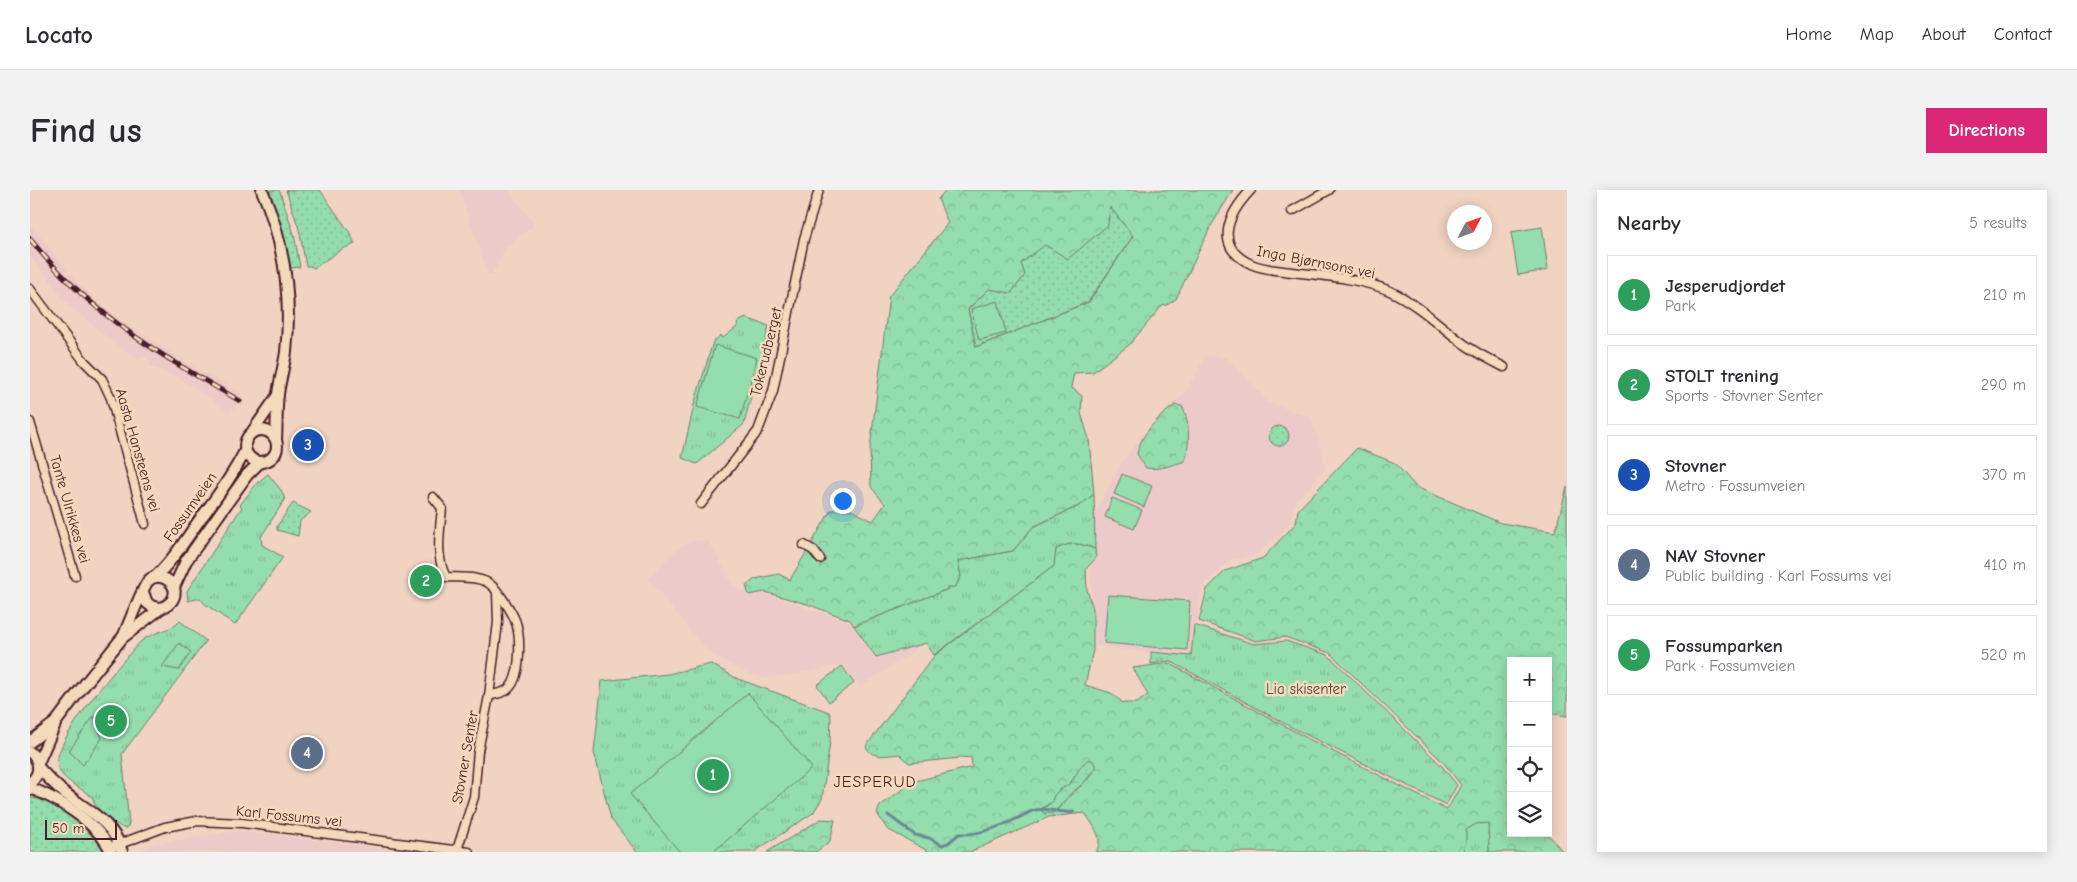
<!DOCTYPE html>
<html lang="en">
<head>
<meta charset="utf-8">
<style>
  :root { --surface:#fff; --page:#f2f2f3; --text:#2b2b33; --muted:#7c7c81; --line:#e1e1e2; --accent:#db2777 }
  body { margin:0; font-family:"Comic Neue",sans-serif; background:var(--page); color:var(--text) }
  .controls { position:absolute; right:15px; bottom:15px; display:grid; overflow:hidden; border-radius:0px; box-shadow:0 2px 12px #0003 }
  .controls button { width:45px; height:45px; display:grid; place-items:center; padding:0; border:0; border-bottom:1px solid var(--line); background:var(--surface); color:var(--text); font:25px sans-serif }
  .compass { position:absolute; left:1417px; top:15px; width:45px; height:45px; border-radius:50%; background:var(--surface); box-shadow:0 2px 12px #0003; rotate:49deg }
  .scale { position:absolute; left:15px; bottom:12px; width:72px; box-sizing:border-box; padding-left:5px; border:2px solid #4a1f2b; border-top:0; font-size:14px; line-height:18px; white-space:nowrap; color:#4a1f2b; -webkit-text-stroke:4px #f3daba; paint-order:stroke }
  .you { position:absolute; left:812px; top:310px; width:18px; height:18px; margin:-12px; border:4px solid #fff; border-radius:50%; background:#1a73e8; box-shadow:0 0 0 8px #1a73e833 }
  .badge { display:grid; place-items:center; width:32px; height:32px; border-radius:50%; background:var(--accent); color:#fff; font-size:16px; font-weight:700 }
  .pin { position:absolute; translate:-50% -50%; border:2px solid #fff; box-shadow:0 1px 5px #0006 }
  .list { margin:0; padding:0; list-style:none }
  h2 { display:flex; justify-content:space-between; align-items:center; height:65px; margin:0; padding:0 20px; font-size:21px }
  h2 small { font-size:16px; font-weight:400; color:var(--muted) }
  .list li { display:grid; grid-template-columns:32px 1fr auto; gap:15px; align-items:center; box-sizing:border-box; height:80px; margin:0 10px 10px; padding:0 10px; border:1px solid var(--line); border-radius:0px }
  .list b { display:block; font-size:19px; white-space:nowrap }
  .list p { margin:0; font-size:16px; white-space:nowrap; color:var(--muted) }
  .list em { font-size:16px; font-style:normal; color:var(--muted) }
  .icon { flex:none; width:28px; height:28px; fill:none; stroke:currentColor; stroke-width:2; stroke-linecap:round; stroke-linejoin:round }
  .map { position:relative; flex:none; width:1537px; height:662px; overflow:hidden; border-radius:0px }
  header { display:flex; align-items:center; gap:30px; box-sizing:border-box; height:70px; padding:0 25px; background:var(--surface); border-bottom:1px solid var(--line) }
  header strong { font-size:24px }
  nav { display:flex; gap:28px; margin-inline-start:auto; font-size:18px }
  .intro { display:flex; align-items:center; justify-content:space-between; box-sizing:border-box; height:120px; padding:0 30px }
  h1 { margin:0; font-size:35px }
  .button { padding:12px 22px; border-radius:0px; background:var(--accent); color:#fff; font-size:18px; font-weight:700 }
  main { display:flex; gap:30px; padding:0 30px }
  aside { flex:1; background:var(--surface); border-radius:0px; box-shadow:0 2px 12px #0003 }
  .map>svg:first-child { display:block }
</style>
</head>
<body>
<header>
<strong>Locato</strong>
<nav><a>Home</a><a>Map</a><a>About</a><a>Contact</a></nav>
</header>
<div class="intro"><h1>Find us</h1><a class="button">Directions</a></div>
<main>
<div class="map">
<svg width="1537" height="662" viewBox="0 0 1537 662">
  <defs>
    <pattern id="grass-dots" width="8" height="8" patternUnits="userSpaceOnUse" patternTransform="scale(1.25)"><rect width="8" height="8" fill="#94ddad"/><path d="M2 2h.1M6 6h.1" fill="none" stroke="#81bd95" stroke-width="1.8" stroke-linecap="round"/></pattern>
    <pattern id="forest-crowns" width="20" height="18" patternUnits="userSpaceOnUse" patternTransform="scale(1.25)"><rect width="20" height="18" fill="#94ddad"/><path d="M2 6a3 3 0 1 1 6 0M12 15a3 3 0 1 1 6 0" fill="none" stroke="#81bd95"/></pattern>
    <pattern id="wetland-marsh" width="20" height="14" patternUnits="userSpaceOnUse" patternTransform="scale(1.25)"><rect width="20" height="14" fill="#94ddad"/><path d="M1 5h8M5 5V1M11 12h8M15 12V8" fill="none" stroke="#81bd95"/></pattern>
    <pattern id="park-tufts" width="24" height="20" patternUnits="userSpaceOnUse" patternTransform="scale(1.25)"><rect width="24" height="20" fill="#94ddad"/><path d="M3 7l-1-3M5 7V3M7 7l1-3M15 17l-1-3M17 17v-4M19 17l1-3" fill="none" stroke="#81bd95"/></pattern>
  </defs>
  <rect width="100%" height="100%" fill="#f0d3c1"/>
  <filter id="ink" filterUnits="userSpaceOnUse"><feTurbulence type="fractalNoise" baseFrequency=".02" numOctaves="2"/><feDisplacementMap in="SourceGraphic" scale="10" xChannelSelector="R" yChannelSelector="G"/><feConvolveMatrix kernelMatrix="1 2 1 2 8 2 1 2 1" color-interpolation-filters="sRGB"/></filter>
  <g filter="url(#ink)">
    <g fill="#eccac9">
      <polygon points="429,0 477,0 503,32 502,37 487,47 477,56 462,84 458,84"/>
      <polygon points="0,35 38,80 36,82 38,85 42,84 46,92 87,128 166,179 211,202 209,205 212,207 204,220 201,218 199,222 149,187 120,176 119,169 114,166 109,169 79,149 31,108 29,102 27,102 18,87 0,66"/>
      <polygon points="1176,166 1197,168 1238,212 1278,226 1283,233 1293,267 1295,280 1267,309 1258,335 1247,348 1227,364 1201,370 1172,398 1163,468 1066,456 1060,380 1064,366 1051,336 1065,323 1090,276 1106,253 1157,200"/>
      <polygon points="661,351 679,351 701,392 719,407 735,404 819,432 845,468 894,454 830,497 813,474 784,481 735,488 721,485 695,472 673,457 619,388 643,362"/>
      <polygon points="207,641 378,661 378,662 109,662 123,654"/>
    </g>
    <g fill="url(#grass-dots)" stroke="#6f7e6c">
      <polygon points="238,0 249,0 250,2 264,44 270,77 261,78 252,37"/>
      <polygon points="256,0 290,0 320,43 325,54 312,59 284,78 280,76 276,76 269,39"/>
      <polygon points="1079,16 1103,46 1058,112 946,157 938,119 959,99 1015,54"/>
      <circle cx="1249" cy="246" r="10"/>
      <polygon points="263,313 281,322 270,331 268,346 247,340 247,336"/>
      <path d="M0,608C24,608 63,642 75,662H0Z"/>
    </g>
    <g fill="url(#forest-crowns)" stroke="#6f7e6c" fill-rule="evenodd">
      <path d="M916,0H1203L1181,36L1146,109L1137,115L1132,116L1099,155L1063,182L1044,183L1041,197L1052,206L1051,223L1059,249L1064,304L1051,315L1003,337L983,361L928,371L931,386L926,396L824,436L820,430L777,414L735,402L719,405L716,396L725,389L749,384L760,390L801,320H821L843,331L855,314L841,297L840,259L859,106L918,33L908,9ZM1080,17L1103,46L1059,112L946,157L938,119L959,99L981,103L995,85L991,73L1015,55L1038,69L1078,35Z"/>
      <path d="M1145,215L1152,216C1160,230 1160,256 1155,271C1142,275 1130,280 1116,278L1107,264C1110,245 1129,226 1145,215Z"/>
      <path d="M1327,258L1365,273L1386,297L1471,333L1525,342L1537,297V526L1518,523V471H1481V643H1517L1533,662H1065C1076,650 1062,634 1055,623L1019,627L940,662H900L857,639L847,623L850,616L882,592L942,577L941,567L879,573L870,564C858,565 841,570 836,556L904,466L1023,376L1026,359C1043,351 1048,353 1065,359L1066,368L1056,379L1057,400L1063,418V460L1055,495L1081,503L1093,513H1107L1118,505L1103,478L1139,473L1277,548L1417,620L1431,595L1413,572L1300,463L1255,447L1226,451L1169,431L1177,399L1195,381L1233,368L1266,333L1268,320ZM1055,572L1064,582C1052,596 1038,606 1026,621L1012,618L1022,612L1028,601L1040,594Z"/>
      <polygon points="791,629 805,630 800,651 786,662 737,662"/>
    </g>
    <path fill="url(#wetland-marsh)" stroke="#6f7e6c" d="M1059,569L1063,571L1066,577L1054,593L1041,603L1026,621L1023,623H1013L1011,620L1022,612C1023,600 1035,599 1041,592C1047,584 1050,575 1059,569Z"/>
    <g fill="url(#park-tufts)" stroke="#6f7e6c">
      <polygon points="716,128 739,136 714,234 667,274 652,268 664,215 683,152 691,145 693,148 707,137 708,132"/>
      <polygon points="238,284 251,300 255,309 231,347 232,355 253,367 205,435 175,414 170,408 158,411 157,401 212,317 210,315 227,293"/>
      <path d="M1064,304L1065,359C1048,353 1043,351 1026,359L1024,376L904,465L896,453L846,467L824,436L926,396L931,386L928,371L983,361L1003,337L1051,315Z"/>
      <path d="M150,431L176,451L92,564L99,633L97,638H93C87,635 71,622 67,617C64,614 64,610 62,607C51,597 33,592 28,577C19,554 93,471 110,452C123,441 142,441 150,431Z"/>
      <polygon points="1164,435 1224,454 1256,451 1298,465 1411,575 1427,595 1416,615 1261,537 1140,471 1121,474 1121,462 1161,466"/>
      <polygon points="681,474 708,489 799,522 801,527 800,552 792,609 783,623 724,662 607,662 581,629 564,562 572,491 638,484"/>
      <polygon points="1458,633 1459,662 1433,662 1436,652 1436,640 1446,634"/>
    </g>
    <g fill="#94ddad" stroke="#6f7e6c">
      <polygon points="1512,37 1518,80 1488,85 1481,42"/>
      <polygon points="968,111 976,143 949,150 941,119"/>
      <polygon points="685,155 727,168 710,229 667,217"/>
      <polygon points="1092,284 1122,296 1114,317 1084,304"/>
      <polygon points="1082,308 1112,320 1104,339 1075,327"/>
      <polygon points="1078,405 1160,411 1157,460 1074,453"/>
      <polygon points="149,453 161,462 149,480 132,477"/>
      <polygon points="812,476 824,493 799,512 787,495"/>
      <polygon points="718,503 782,578 683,662 650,662 600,604"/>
      <polygon points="64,526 72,548 53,575 39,561"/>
    </g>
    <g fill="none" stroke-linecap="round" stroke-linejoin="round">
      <path stroke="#6b8997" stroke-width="3" d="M858,625L885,645L899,648L912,655L918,653L929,644C948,645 970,637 988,628C993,626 997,623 1002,621C1016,616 1029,624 1043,622"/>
      <g stroke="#4a1f2b" stroke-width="11">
        <g id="minor">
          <path d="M1221,0C1199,23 1182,56 1221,74C1234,80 1249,80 1262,82C1295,86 1329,88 1360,101C1388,114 1410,136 1434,154C1447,163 1460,170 1474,177"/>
          <polyline points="1262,21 1299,0"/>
          <polyline points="0,99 54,171 72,189 81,208 115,334"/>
          <polyline points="0,232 45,386"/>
          <path d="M403,307L412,318C410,341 405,367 416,387C430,388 451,386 461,395C468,400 482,422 485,430C491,445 492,489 477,500C473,503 465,504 459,506L448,561L444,607L427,660"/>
          <polyline points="671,314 728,241 743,201 774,49 789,0"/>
          <polyline points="774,355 783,360 790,369"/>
          <polyline points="459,506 468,432 467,403"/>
          <polyline points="79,658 135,637 167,631 212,633 439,662"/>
        </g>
      </g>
      <g stroke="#4a1f2b" stroke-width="14">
        <g id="tertiary">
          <path d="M232,0C254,52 262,106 256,162C254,176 250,190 248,204C246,219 247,235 246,250"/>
          <circle cx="231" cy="256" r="16"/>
          <polyline points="223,241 248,205"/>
          <path d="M125,387C142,371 155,351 168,332C185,310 202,287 215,261"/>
          <polyline points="144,397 156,371 217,285 230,272"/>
          <path d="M94,445C98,435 114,396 118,391C124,385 133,386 139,391C155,404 134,428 117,413L113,402"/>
          <polyline points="0,552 26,532"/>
          <path d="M0,562C11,571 11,584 0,593"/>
          <polyline points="8,573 26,532 47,504 92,448 131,418"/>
          <path d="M9,578C16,586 23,593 31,600C54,619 84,631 92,662"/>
          <path d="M0,598C27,608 70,634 81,662"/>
        </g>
      </g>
      <use href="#minor" stroke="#f3daba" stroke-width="8"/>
      <use href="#tertiary" stroke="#f3daba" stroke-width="10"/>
      <g stroke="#4a1f2b" stroke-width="5">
        <path id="rail" d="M0,49C61,125 127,163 210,211"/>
      </g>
      <use href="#rail" stroke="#f3daba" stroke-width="3" stroke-dasharray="9" stroke-linecap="butt"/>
    </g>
  </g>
  <g text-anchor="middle" stroke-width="5" stroke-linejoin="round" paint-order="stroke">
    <g font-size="15" fill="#4a1f2b" stroke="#f3daba">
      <text transform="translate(1286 72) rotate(11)" y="5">Inga Bjørnsons vei</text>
      <text transform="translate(736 162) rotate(-76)" y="5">Tokerudberget</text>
      <text transform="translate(108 260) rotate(74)" y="5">Aasta Hansteens vei</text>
      <text transform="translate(160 317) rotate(-55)" y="5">Fossumveien</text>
      <text transform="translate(40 319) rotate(74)" y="5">Tante Ulrikkes vei</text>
      <text transform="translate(435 567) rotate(-80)" y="5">Stovner Senter</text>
      <text transform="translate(259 626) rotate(6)" y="5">Karl Fossums vei</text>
    </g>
    <g font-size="15" fill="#594545" stroke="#f3daba">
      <text x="1276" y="504">Lia skisenter</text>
    </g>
    <g font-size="16" letter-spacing="1" fill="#4a1f2b" stroke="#f3daba">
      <text x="845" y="597">JESPERUD</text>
    </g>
  </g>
</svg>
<div class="controls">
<button>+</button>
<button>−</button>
<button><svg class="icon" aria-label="locate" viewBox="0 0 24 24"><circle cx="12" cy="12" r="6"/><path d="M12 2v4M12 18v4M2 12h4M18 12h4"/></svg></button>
<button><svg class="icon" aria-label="layers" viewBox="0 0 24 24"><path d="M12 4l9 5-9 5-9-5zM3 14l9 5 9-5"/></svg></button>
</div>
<svg class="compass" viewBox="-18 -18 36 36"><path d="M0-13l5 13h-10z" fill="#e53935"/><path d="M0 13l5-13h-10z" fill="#7c7c81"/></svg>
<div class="scale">50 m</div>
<div class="you"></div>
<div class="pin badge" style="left:683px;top:585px;background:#2e9e5b">1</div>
<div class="pin badge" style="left:396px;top:391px;background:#2e9e5b">2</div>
<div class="pin badge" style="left:278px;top:255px;background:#1a4fb4">3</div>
<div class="pin badge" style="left:277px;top:563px;background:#5c6f8a">4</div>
<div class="pin badge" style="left:81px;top:531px;background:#2e9e5b">5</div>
</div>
<aside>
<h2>Nearby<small>5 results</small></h2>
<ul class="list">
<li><span class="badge" style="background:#2e9e5b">1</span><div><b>Jesperudjordet</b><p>Park</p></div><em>210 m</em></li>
<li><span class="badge" style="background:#2e9e5b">2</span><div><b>STOLT trening</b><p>Sports · Stovner Senter</p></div><em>290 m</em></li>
<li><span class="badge" style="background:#1a4fb4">3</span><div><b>Stovner</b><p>Metro · Fossumveien</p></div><em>370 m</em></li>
<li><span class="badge" style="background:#5c6f8a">4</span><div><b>NAV Stovner</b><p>Public building · Karl Fossums vei</p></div><em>410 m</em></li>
<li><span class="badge" style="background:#2e9e5b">5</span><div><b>Fossumparken</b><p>Park · Fossumveien</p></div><em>520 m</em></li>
</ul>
</aside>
</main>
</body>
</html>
